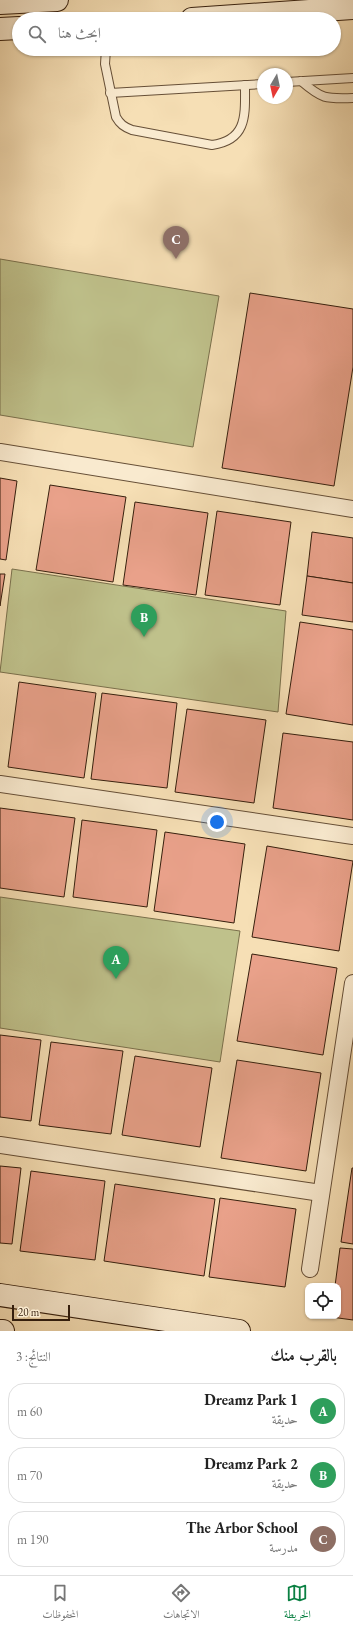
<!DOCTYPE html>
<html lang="ar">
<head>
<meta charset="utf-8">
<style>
  :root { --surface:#fff; --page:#f2f2f2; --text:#222; --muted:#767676; --line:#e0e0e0; --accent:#0b8043 }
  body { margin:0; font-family:"EB Garamond",Amiri,serif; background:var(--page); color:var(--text); direction:rtl }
  .controls { position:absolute; right:12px; bottom:12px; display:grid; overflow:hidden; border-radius:8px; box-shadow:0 1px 3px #0004 }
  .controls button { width:36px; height:36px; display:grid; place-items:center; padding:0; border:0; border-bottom:1px solid var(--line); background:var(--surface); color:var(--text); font:20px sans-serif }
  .compass { position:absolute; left:257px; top:68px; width:36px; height:36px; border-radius:50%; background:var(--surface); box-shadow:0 1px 3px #0004; rotate:189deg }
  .scale { position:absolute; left:12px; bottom:10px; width:58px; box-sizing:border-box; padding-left:4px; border:2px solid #361f0d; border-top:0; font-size:11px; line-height:14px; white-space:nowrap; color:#361f0d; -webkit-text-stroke:3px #f9eacf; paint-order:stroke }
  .you { position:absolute; left:217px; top:822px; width:14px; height:14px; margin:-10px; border:3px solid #fff; border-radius:50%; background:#1a73e8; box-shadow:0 0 0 6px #1a73e833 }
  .badge { display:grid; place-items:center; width:26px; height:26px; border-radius:50%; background:var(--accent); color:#fff; font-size:13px; font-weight:700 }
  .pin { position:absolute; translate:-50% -33px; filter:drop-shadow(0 1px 2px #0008) }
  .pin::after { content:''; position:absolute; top:21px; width:14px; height:12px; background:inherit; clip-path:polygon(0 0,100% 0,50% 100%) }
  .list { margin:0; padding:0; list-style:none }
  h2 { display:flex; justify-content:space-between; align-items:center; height:52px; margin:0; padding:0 16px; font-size:17px }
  h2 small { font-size:13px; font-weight:400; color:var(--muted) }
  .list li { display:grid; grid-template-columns:26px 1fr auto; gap:12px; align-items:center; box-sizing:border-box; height:56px; margin:0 8px 8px; padding:0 8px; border:1px solid var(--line); border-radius:16px }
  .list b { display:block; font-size:15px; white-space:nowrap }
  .list p { margin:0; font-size:13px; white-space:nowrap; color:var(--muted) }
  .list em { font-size:13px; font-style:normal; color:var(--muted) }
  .icon { flex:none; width:22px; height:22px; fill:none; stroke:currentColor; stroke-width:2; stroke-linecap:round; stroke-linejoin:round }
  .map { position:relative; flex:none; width:353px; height:1331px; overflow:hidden; direction:ltr }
  .search { position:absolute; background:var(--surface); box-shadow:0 1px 3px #0004; left:12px; right:12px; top:12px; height:44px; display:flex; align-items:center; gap:10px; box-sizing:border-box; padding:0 14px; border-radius:22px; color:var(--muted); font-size:15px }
  .sheet { height:244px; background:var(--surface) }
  nav { display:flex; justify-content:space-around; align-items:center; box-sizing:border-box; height:56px; border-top:1px solid var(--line); background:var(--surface); font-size:11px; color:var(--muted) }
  nav a { display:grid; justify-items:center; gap:2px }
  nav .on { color:var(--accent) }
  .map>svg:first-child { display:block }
</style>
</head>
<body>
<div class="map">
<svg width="353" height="1331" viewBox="0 0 353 1331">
  <rect width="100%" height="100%" fill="#f6dfb5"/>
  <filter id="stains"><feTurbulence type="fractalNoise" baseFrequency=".005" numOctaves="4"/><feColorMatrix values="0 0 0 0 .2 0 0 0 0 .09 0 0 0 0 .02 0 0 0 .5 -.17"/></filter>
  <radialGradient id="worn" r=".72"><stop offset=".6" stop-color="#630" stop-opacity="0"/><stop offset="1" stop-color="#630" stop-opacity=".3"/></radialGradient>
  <g fill="#bfc18b" stroke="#7a704c">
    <polygon points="0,259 219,296 193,447 0,415"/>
    <polygon points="12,569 286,611 278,712 0,672"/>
    <polygon points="0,897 240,931 220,1062 0,1028"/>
  </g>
  <g fill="#e9a18a" stroke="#361f0d">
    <polygon points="250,293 353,309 353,367 334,486 222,468"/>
    <polygon points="0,478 17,481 6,560 0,559"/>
    <polygon points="50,485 126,497 113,582 36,570"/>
    <polygon points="135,502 208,513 196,595 123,585"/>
    <polygon points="217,511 291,522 280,605 205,595"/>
    <polygon points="312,532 353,538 353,583 307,576"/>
    <polygon points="0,574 5,574 0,606"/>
    <polygon points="307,576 353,583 353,622 302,615"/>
    <polygon points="300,622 353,630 353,725 286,714"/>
    <polygon points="19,682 96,693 84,778 8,767"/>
    <polygon points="102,693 177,703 167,788 91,779"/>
    <polygon points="187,709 266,720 254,803 175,792"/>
    <polygon points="283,733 353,742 353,820 273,808"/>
    <polygon points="0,808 75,818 64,897 0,888"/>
    <polygon points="82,820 157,830 147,907 73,897"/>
    <polygon points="165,832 245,844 234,923 154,911"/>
    <polygon points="267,846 353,861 339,951 252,937"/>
    <polygon points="252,954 337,968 323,1055 237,1041"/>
    <polygon points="0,1035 41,1040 31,1121 0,1117"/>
    <polygon points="51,1042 123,1051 111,1134 39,1125"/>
    <polygon points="135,1056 212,1068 200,1147 122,1135"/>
    <polygon points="237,1060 321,1073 306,1171 221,1158"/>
    <polygon points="0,1166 21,1168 12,1244 0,1243"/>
    <polygon points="352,1168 353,1168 353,1244 341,1242"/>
    <polygon points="31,1171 105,1181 95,1260 20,1251"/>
    <polygon points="115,1184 215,1199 204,1276 104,1261"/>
    <polygon points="220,1198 296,1209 285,1287 209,1277"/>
    <polygon points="340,1248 353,1249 353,1320 331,1317 338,1316 338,1286 335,1286"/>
  </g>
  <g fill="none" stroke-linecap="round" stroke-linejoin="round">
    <g stroke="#664f37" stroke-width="10">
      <g id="lane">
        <path d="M106,49L105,64L116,117C120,124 124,127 132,130L212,145C248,140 245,114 245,85"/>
        <path d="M301,81C322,99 325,99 353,98"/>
        <polyline points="287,82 353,78"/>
        <polyline points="110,93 263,84"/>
      </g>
    </g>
    <g stroke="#664f37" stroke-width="18">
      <g id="street">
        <polyline points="0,452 353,509"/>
        <polyline points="0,784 353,836"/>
        <polyline points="0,1145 321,1193"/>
        <polyline points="310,1269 353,983"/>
      </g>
    </g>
    <g stroke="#361f0d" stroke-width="24">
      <g id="secondary">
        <polyline points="0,3 57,0"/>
        <polyline points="192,19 353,8"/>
        <polyline points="0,29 19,28"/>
        <polyline points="0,1295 239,1331"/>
        <polyline points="0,1331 3,1331"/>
      </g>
    </g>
    <use href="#lane" stroke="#f9eacf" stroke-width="8"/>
    <use href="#street" stroke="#f9eacf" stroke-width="16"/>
    <use href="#secondary" stroke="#f9eacf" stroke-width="22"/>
  </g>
  <rect width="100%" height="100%" filter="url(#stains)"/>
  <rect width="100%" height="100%" fill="url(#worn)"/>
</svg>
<div class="controls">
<button><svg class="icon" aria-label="locate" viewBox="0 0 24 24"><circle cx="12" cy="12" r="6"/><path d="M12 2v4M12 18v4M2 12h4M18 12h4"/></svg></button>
</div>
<svg class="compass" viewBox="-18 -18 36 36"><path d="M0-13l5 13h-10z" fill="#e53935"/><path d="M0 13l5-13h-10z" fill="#767676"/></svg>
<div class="scale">20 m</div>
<div class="you"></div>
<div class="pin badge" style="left:116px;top:979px;background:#2e9e5b">A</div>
<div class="pin badge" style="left:144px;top:637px;background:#2e9e5b">B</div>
<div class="pin badge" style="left:176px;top:259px;background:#8d6e63">C</div>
<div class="search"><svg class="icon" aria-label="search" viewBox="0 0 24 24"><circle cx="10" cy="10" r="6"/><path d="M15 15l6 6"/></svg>ابحث هنا</div>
</div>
<section class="sheet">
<h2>بالقرب منك<small>النتائج: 3</small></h2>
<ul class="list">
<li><span class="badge" style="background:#2e9e5b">A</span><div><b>Dreamz Park 1</b><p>حديقة</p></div><em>60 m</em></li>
<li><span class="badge" style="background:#2e9e5b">B</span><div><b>Dreamz Park 2</b><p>حديقة</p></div><em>70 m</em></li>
<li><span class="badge" style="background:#8d6e63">C</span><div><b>The Arbor School</b><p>مدرسة</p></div><em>190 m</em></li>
</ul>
</section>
<nav>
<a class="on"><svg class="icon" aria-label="map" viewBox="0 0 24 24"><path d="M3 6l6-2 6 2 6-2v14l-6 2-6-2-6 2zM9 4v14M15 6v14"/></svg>الخريطة</a>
<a><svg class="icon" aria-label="directions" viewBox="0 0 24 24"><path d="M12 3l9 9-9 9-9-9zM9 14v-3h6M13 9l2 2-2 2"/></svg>الاتجاهات</a>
<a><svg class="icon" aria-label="saved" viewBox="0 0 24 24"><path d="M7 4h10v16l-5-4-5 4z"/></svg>المحفوظات</a>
</nav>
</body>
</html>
